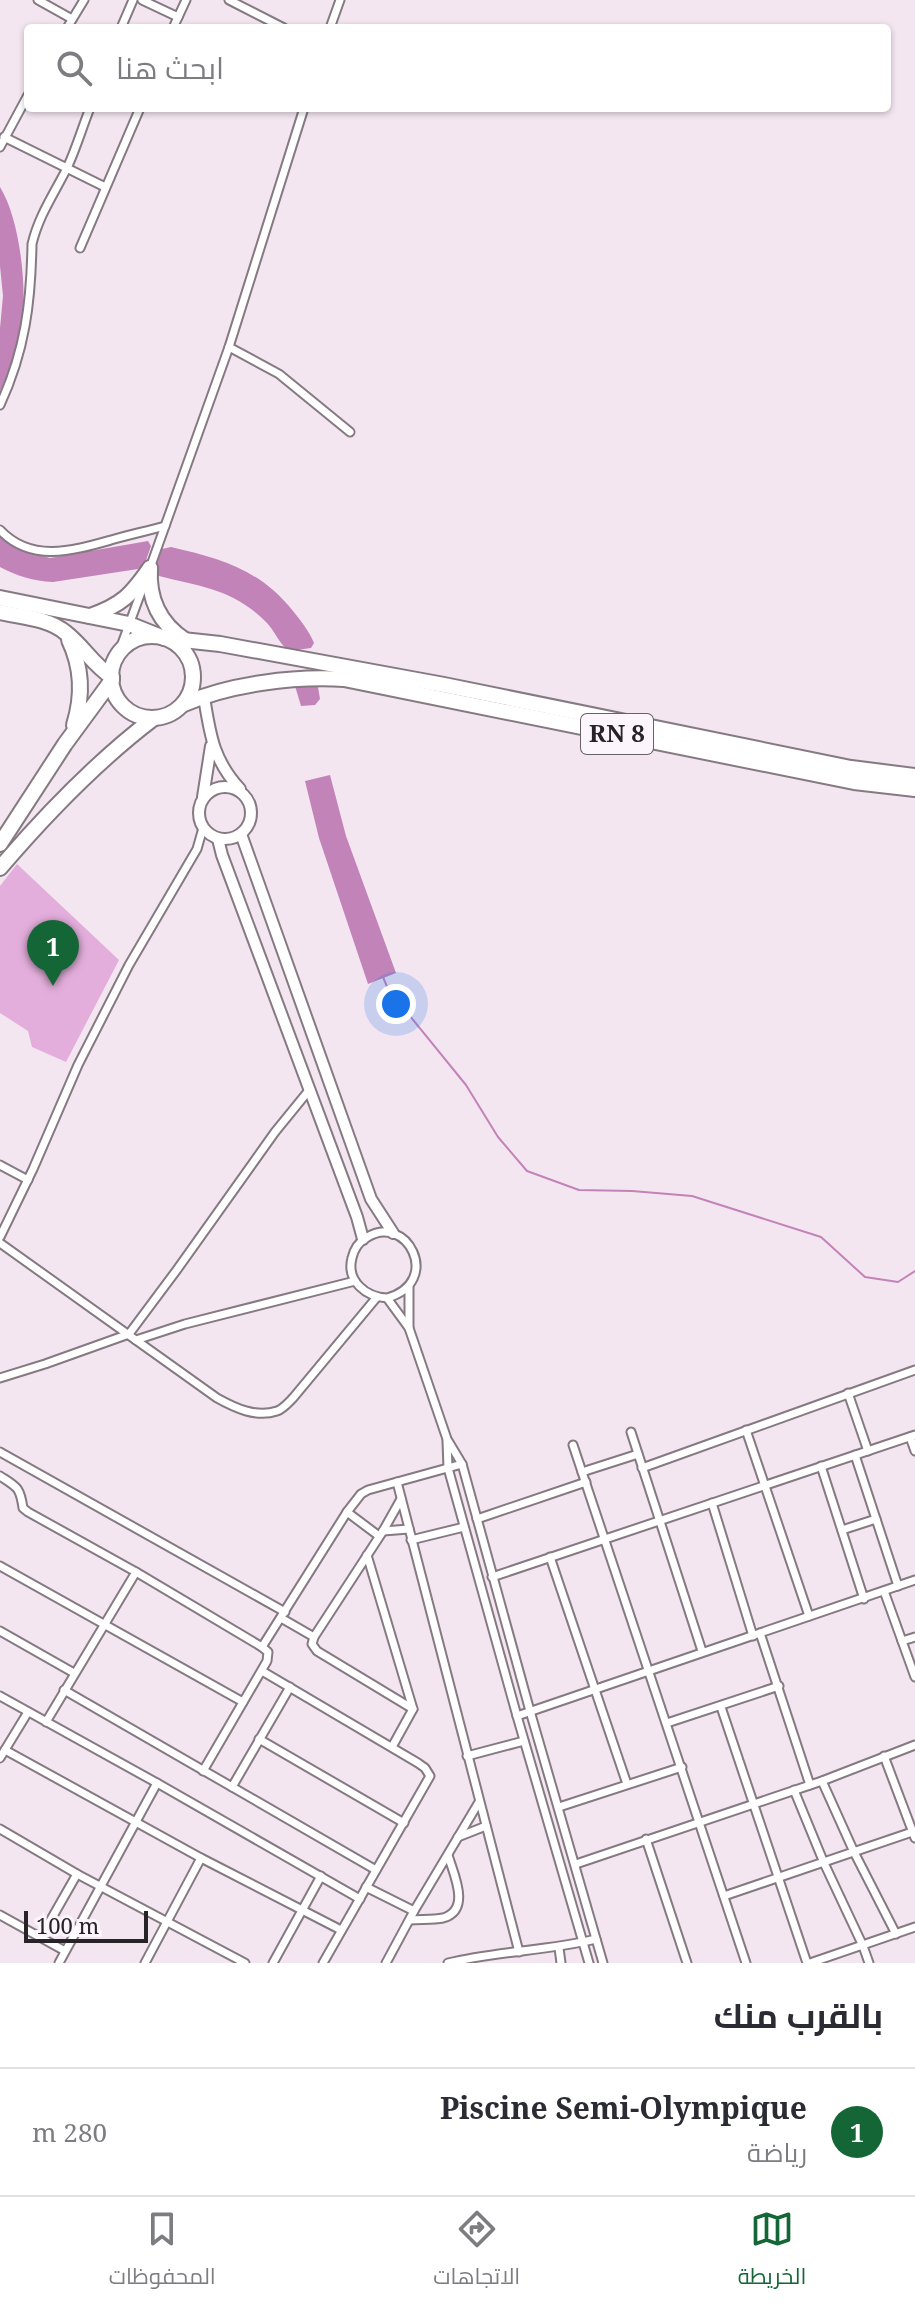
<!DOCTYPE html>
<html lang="ar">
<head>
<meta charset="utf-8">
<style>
  :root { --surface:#fff; --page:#f7f7f7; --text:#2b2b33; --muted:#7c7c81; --line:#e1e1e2; --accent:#156636 }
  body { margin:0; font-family:"Noto Serif",Cairo,serif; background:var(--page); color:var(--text); direction:rtl }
  .scale { position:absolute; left:24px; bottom:20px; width:124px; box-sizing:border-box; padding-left:8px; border:4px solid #282327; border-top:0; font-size:22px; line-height:28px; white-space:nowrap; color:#282327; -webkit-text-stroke:6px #fdf5fc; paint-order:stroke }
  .you { position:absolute; left:396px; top:1004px; width:28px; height:28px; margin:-20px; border:6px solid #fff; border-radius:50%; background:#1a73e8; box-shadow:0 0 0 12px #1a73e833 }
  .badge { display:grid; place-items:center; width:52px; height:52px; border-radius:50%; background:var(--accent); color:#fff; font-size:26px; font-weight:700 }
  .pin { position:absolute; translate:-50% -66px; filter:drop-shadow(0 2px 4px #0008) }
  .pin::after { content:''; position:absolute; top:42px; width:28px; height:24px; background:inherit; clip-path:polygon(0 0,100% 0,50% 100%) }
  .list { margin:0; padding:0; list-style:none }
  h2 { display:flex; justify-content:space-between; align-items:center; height:104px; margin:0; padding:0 32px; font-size:34px }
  h2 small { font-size:26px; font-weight:400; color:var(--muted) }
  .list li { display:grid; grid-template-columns:52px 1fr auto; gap:24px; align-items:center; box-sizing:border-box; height:128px; padding:0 32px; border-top:2px solid var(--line) }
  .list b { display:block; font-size:30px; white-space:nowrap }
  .list p { margin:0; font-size:26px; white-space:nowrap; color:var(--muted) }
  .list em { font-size:26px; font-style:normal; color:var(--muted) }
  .icon { flex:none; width:44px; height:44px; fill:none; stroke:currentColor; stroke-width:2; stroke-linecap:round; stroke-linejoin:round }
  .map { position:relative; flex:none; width:915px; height:1963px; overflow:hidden; direction:ltr }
  .search { position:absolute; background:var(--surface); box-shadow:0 2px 6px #0004; left:24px; right:24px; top:24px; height:88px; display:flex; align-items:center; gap:20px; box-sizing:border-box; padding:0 28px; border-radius:8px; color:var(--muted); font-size:30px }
  .sheet { height:232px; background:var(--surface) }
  nav { display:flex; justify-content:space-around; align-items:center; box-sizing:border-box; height:112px; border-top:2px solid var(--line); background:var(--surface); font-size:22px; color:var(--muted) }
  nav a { display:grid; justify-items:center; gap:4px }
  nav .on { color:var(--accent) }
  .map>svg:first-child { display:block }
</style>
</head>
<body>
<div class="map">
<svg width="915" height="1963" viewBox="0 0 915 1963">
  <rect width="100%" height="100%" fill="#f4e6f1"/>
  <polygon fill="#e3aedb" points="17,864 119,960 66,1062 32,1047 28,1031 0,1013 0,886"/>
  <g fill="#c283b8">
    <path d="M0,187C21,221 28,294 21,332C16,353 9,372 0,391V328L3,296L0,266Z"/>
    <path d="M0,535L19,549L50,558L148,541L151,546L144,566L138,569L53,582C33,581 17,576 0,567Z"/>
    <path d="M171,547C222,559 259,569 293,611C301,621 309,631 314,643L311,648L289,651C279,644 275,631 266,622C233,589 202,587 159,576L155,570L162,549Z"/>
    <polygon points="315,684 318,687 320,699 315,705 301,706 295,686"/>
    <polygon points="330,775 346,836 396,973 368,984 319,838 305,781"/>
  </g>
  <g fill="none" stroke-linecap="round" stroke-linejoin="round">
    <polyline stroke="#c283b8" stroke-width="2" points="383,977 388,989 466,1085 498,1137 527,1171 579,1190 632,1191 692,1196 821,1237 865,1277 898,1282 915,1271"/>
    <g stroke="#857982" stroke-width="11">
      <g id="street">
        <polyline points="38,0 72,19"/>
        <polyline points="142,0 178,17"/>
        <polyline points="229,0 284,28"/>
        <polyline points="67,28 84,0"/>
        <polyline points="121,28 133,0"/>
        <polyline points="173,28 186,0"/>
        <polyline points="330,28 340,0"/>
        <polyline points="4,137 105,187"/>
        <polyline points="0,147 28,95"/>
        <polyline points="80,248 140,108"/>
        <polyline points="229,347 279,374 350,432"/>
        <path d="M0,405C25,351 31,303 32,244C39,215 54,194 67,168C76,149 82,128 90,108"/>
        <path d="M0,530C31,563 72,551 111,540C128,535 147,531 165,526"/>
        <polyline points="150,568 229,347 304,108"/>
        <polyline points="116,660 144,584"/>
        <polyline points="0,1165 28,1180"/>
        <polyline points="0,1237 33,1169 78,1065 129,965 197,849 203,828"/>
        <path d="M0,1243L217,1398C235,1408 256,1418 277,1411C283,1409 289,1402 293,1398L377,1297"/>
        <path d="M387,1298C444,1282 406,1211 366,1238C359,1242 354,1249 352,1258C346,1281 366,1297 387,1298L409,1328L447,1439L462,1464L530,1711L603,1963"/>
        <polyline points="409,1328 409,1287"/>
        <polyline points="136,1340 185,1324 355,1281"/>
        <polyline points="0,1378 45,1364 129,1334 176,1271 275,1132 310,1089"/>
        <polyline points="848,1393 868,1451"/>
        <polyline points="746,1430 809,1616"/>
        <polyline points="631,1432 702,1651"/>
        <polyline points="910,1437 915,1451"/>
        <polyline points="447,1441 448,1468 517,1716 589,1963"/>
        <polyline points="573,1445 746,1963"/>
        <polyline points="0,1452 285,1612"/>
        <polyline points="855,1455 898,1586"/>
        <polyline points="821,1466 864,1599"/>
        <polyline points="642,1468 915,1370"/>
        <polyline points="582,1472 638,1454"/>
        <path d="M0,1476C17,1487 20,1487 23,1508L28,1512L136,1572L262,1647L347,1512L361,1494L368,1490L462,1464"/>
        <polyline points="397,1482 519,1952"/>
        <polyline points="401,1499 383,1531 314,1637 312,1644 317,1651 413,1709"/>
        <polyline points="712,1503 753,1636"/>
        <polyline points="347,1512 379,1536"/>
        <polyline points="477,1519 586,1482"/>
        <polyline points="842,1530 876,1519"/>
        <polyline points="383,1531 409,1529"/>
        <polyline points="411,1540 464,1527"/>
        <polyline points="367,1555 413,1709 392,1747"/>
        <polyline points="550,1557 627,1784"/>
        <polyline points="0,1566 243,1702"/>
        <polyline points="492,1577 915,1435"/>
        <polyline points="884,1591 915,1677"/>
        <polyline points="281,1618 314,1637"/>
        <polyline points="0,1631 74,1673"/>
        <polyline points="760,1633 810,1785"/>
        <polyline points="902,1641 915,1637"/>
        <polyline points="262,1671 418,1763 425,1768 430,1776 323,1963"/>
        <polyline points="64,1690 376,1870"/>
        <polyline points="0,1696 157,1783 360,1899"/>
        <polyline points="721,1707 807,1963"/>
        <polyline points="517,1716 915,1580"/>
        <polyline points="46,1722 136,1572"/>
        <polyline points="667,1723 779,1686"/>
        <polyline points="259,1739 404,1823"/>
        <polyline points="5,1750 201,1858 341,1930"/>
        <polyline points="467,1756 524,1741"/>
        <polyline points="884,1756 915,1838"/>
        <polyline points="0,1758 28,1712"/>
        <polyline points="203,1771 267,1661 268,1652 262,1647"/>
        <polyline points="822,1781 854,1852 896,1934"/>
        <polyline points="232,1787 290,1687"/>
        <polyline points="794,1790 824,1863 863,1946 869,1963"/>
        <polyline points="559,1807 682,1767"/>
        <polyline points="0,1829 77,1874 245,1963"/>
        <polyline points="458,1837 486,1826"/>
        <polyline points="646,1839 687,1963"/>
        <polyline points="576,1864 822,1781 915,1745"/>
        <polyline points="366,1887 414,1911"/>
        <polyline points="724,1896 915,1831"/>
        <polyline points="0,1915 65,1951"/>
        <path d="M410,1920C420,1919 433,1920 443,1918C472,1910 453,1873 448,1855"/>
        <polyline points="41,1937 77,1874"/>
        <polyline points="559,1948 561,1963"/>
        <polyline points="59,1963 157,1783"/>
        <polyline points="145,1963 201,1858"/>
        <polyline points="273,1963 321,1876"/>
        <polyline points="386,1963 414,1911 479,1802"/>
        <path d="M448,1963C496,1951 547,1951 596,1939"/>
        <polyline points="810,1963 915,1927"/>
      </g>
    </g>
    <g stroke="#857982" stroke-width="14">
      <g id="secondary">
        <path d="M204,697C210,734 213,760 240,789"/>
        <circle cx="225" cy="813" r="26"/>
        <polyline points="203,797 211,746"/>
        <polyline points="241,834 371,1199 393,1233"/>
        <polyline points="218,839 222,855 357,1217 363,1239"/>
      </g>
    </g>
    <g stroke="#857982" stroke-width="18">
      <g id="highway">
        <path d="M150,568C148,599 159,623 185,640"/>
        <polyline points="0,598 129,624 164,638 220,644 444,685 851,768 915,776"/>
        <path d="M0,612C22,617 48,618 66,633C83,646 93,665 112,677"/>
        <path d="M90,616C122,605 131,595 150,568"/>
        <circle cx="152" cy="677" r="41"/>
        <path d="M69,640C82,667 83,696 74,725"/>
        <path d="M184,704C230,684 294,676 344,679L854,782L915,789"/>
        <polyline points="0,844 65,744 112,680"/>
        <path d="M0,868C47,813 96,762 154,718"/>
      </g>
    </g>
    <use href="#street" stroke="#fff" stroke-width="7"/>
    <use href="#secondary" stroke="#fff" stroke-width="10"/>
    <use href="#highway" stroke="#fff" stroke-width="14"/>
  </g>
  <g text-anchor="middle" stroke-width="6" stroke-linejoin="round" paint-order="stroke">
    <rect fill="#fdf5fc" stroke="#686267" stroke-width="2" x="581" y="714" width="72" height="40" rx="6"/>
    <g font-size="24" font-weight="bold" fill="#282327">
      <text x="617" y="742">RN 8</text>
    </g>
  </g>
</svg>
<div class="scale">100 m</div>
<div class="you"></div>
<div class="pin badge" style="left:53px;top:986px">1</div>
<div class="search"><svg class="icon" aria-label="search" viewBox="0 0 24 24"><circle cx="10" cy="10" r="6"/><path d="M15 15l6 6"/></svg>ابحث هنا</div>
</div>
<section class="sheet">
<h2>بالقرب منك<small></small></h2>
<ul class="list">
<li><span class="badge">1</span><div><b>Piscine Semi-Olympique</b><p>رياضة</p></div><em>280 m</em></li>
</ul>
</section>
<nav>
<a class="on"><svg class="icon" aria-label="map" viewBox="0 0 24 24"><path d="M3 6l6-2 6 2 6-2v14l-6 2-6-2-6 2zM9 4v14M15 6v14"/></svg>الخريطة</a>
<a><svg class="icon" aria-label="directions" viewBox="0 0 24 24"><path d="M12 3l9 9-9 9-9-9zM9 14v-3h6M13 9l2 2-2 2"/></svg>الاتجاهات</a>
<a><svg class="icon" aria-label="saved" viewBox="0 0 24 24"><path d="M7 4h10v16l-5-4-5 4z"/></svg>المحفوظات</a>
</nav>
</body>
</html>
